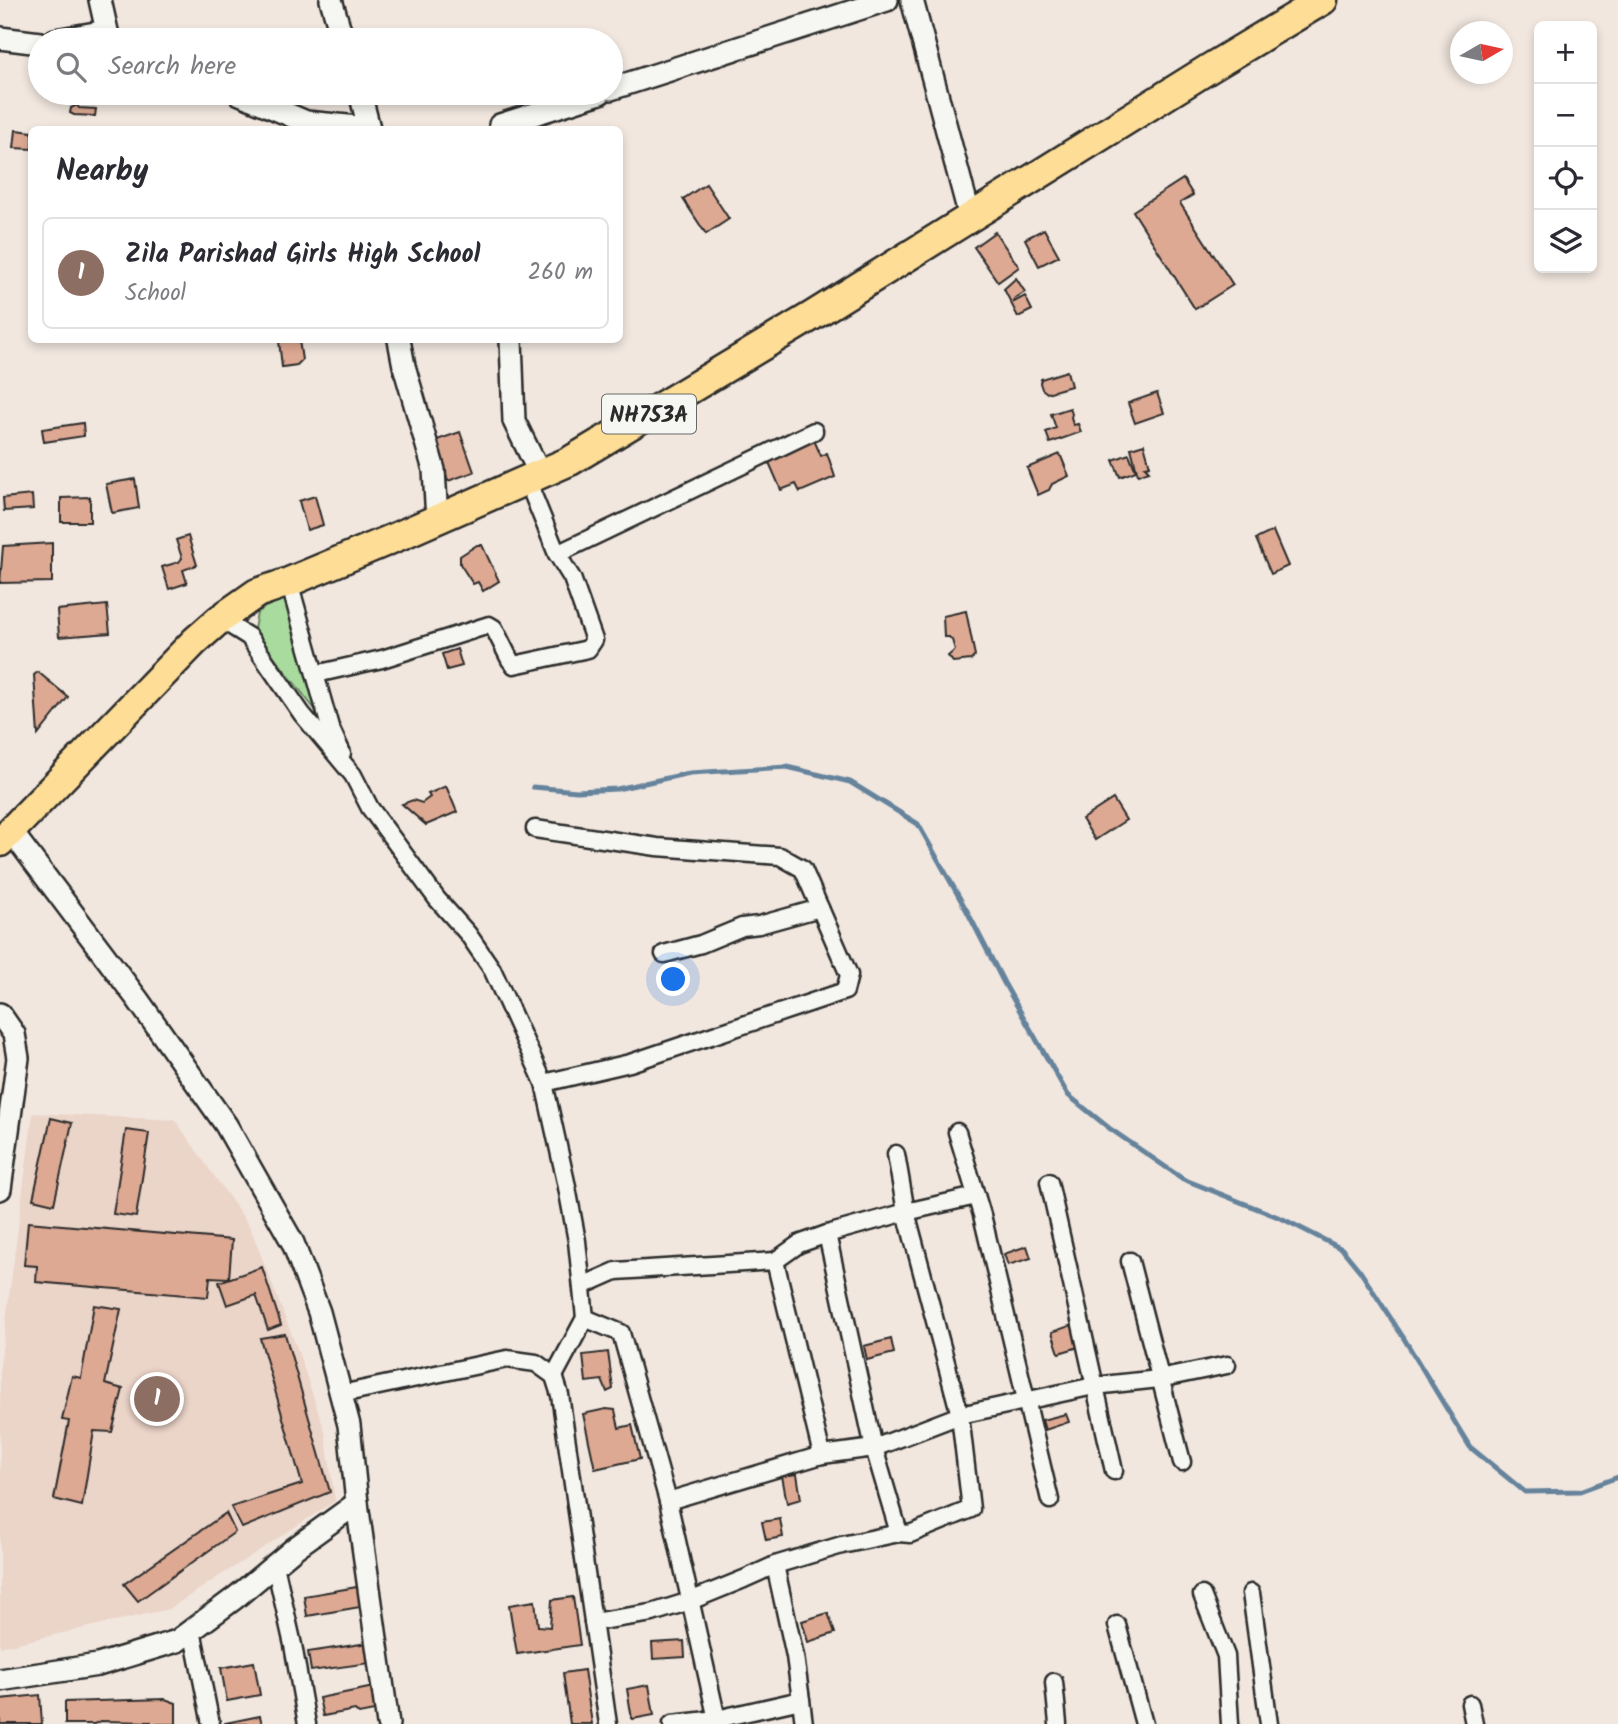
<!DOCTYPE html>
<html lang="en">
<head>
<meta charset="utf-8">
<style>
  :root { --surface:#fff; --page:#f7f7f7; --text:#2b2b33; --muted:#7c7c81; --line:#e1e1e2; --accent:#0f766e }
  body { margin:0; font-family:Kalam,sans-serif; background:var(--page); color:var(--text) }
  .controls { position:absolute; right:21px; top:21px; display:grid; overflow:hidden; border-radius:10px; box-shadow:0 4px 10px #0003 }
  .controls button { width:63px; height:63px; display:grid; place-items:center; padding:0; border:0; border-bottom:2px solid var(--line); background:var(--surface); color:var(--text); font:35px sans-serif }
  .compass { position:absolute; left:1450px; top:21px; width:63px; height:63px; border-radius:50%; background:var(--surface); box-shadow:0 4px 10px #0003; rotate:81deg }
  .you { position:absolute; left:674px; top:980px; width:24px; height:24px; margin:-18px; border:5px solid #fff; border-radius:50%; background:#1a73e8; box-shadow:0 0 0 10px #1a73e833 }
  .badge { display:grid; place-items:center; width:46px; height:46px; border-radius:50%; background:var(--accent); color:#fff; font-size:23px; font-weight:700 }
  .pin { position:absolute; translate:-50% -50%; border:4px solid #fff; box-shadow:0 2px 7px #0006 }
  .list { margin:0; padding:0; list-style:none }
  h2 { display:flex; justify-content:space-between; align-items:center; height:91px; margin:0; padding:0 28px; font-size:30px }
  h2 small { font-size:23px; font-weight:400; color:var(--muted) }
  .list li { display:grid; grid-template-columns:46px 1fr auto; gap:21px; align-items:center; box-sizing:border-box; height:112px; margin:0 14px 14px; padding:0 14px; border:2px solid var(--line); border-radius:10px }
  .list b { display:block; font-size:26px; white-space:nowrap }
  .list p { margin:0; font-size:23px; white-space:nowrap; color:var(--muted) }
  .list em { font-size:23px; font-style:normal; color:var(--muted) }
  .icon { flex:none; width:38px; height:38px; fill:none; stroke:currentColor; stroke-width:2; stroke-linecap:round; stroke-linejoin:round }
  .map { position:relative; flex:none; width:1618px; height:1724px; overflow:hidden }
  .search { position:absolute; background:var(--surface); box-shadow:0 4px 10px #0003; left:28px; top:28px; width:595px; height:77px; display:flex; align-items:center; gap:18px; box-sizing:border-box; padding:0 24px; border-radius:38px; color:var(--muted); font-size:26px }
  .panel { position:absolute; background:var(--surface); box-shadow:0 4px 10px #0003; left:28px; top:126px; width:595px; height:217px; border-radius:10px }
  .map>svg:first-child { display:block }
</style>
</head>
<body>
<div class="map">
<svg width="1618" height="1724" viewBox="0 0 1618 1724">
  <rect width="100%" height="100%" fill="#f1e7df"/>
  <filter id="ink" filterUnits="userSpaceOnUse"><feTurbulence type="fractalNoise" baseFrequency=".0143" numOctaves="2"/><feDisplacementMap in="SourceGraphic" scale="14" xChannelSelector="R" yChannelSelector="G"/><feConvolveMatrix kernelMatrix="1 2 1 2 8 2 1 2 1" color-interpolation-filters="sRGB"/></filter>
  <g filter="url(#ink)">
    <polygon fill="#ebd4c8" points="33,1113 175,1120 250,1227 298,1351 325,1432 335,1501 169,1609 0,1647 0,1366"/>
    <polygon fill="#a8db9d" stroke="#6a8364" stroke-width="2" points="283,599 294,610 320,716 265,645 254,629 257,613 265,607"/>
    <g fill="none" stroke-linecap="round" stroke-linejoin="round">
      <polyline stroke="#66839c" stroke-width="5" points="533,787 577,791 617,789 690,773 787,767 850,782 918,824 967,911 1004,983 1068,1095 1109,1128 1183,1179 1283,1219 1342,1249 1360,1271 1403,1337 1470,1447 1525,1492 1580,1491 1618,1477"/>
    </g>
    <g fill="#dea993" stroke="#2b2b2b" stroke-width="2">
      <polygon points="77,105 79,108 96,109 95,116 74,115 70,113 71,108"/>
      <polygon points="16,130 32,132 32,149 14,148"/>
      <polygon points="1183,179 1193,195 1180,203 1233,285 1195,309 1133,211"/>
      <polygon points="706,184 729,219 706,234 683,199"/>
      <polygon points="1044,229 1059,256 1039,266 1025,239"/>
      <polygon points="995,232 1019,267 998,282 974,247"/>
      <polygon points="1016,278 1025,292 1014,299 1014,302 1025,296 1032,310 1018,317 1004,289"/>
      <polygon points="299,340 302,360 297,365 282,367 279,341"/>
      <polygon points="1067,371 1071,386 1047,393 1042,389 1040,383 1041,379"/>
      <polygon points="1157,393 1164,413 1135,423 1128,403"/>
      <polygon points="1070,408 1072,414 1071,417 1073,425 1078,424 1081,432 1050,443 1046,432 1056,428 1051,414"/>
      <polygon points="83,423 84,436 44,442 42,429"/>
      <polygon points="460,432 474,472 448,481 434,441"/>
      <polygon points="814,440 821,456 827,453 835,477 800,492 796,484 781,490 768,460"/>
      <polygon points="1144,444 1150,466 1145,467 1149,471 1138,475 1131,448"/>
      <polygon points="1060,454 1069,476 1052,484 1049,490 1038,495 1027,468"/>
      <polygon points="1129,454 1136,471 1120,477 1113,460"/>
      <polygon points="135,479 139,508 112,513 106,484"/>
      <polygon points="32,495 33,509 4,511 3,498"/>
      <polygon points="315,496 323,525 307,530 299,501"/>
      <polygon points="90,497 90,522 61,522 61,498"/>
      <polygon points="1273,531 1288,566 1271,574 1256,539"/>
      <polygon points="188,536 197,565 183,570 187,583 169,589 162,567 179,562 182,558 176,540"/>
      <polygon points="52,543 52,582 0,583 3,546"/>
      <polygon points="477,545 482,545 499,581 483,591 478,582 473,584 460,564 460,556"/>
      <polygon points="107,605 110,633 59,637 57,610"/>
      <polygon points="966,611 975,656 971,660 953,662 948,656 955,650 952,640 949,637 944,637 943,616"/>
      <polygon points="457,649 462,666 447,670 442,654"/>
      <polygon points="38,672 68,697 38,735 34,675"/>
      <polygon points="446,786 457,812 426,825 402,804 413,800 422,803 430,797 428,794"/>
      <polygon points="1113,799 1126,820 1095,840 1082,819"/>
      <polygon points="51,1118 72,1123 54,1204 33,1199"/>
      <polygon points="126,1130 149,1133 136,1217 113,1214"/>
      <polygon points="28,1222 232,1240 229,1278 210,1277 208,1297 36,1282 37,1266 24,1265"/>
      <polygon points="1027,1246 1031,1258 1008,1265 1004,1254"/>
      <polygon points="262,1267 281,1325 268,1330 256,1295 227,1305 219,1282"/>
      <polygon points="94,1305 121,1309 105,1384 123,1389 112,1432 94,1431 82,1506 54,1499 69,1421 62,1420 72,1376 81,1378"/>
      <polygon points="1075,1324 1082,1346 1059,1353 1052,1332"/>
      <polygon points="285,1334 330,1492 242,1528 231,1507 302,1484 260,1338"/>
      <polygon points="891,1339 894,1353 867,1360 864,1346"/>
      <polygon points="608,1352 613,1389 607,1392 602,1380 586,1382 583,1355"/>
      <polygon points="606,1409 615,1410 619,1428 632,1425 640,1459 595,1469 583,1414"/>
      <polygon points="1066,1414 1069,1422 1045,1430 1042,1420"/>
      <polygon points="797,1474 801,1499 787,1503 782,1476"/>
      <polygon points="226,1513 235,1532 138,1601 124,1584"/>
      <polygon points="780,1519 783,1537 766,1540 762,1522"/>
      <polygon points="363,1586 366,1606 307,1616 304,1596"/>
      <polygon points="573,1597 580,1645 517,1654 509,1605 535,1601 538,1626 550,1627 552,1600"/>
      <polygon points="828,1613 835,1633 808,1642 802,1621"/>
      <polygon points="684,1641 685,1657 653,1659 652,1643"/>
      <polygon points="368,1643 370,1663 311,1671 308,1652"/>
      <polygon points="254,1662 260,1695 227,1701 221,1668"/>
      <polygon points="584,1670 592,1724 570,1724 563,1673"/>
      <polygon points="649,1685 654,1715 632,1719 627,1689"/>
      <polygon points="379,1686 384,1709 359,1714 355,1710 323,1716 319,1698"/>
      <polygon points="40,1695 42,1724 0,1724 0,1699"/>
      <polygon points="165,1699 176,1703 176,1724 151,1724 151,1722 101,1721 94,1724 65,1724 65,1702"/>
      <polygon points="260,1716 262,1724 225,1724 225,1723"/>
    </g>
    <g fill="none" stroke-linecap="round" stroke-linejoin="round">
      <g stroke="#2b2b2b" stroke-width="21">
        <g id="street">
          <polyline points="557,554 814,431"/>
          <polyline points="289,582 330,727 342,753"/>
          <polyline points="220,619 249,637 302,714 353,775 370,808 437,899 468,934 492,969 544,1083 566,1182 577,1241 585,1318 554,1376"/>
          <polyline points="316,674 382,659 489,625 494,628 510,660 514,665 588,649 594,640 572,578 557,554 527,480"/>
          <polyline points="535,829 657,847 780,856 803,869 849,975 845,991 630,1063 544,1083"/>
          <polyline points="664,954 701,944 742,927 759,925 820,908"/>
          <polyline points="957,1132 982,1215 1050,1500"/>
          <polyline points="1049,1182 1114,1471"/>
          <polyline points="827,1234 874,1448 899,1533"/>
          <polyline points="775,1261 799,1244 827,1234 906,1212 976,1196"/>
          <polyline points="1130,1261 1182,1462"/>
          <polyline points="582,1286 616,1271 775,1261 822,1455"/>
          <polyline points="585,1318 621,1333 668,1501 718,1724"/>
          <polyline points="341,1394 507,1359 536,1363 554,1376 560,1395 608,1724"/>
          <polyline points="668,1501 822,1455 874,1448 960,1415 1094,1386 1159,1379 1227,1365"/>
          <polyline points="275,1565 293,1645 307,1724"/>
          <polyline points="775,1565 795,1656 801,1700"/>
          <polyline points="1251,1593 1269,1724"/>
          <polyline points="1202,1595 1226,1656 1230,1724"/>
          <polyline points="593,1622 652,1613 690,1601 744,1579 775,1565 842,1545 899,1533 910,1534 971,1509 960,1415 906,1212 896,1154"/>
          <polyline points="1117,1625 1144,1724"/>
          <polyline points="192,1630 211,1724"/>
          <polyline points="1054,1682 1058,1724"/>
          <polyline points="1470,1704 1474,1724"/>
          <polyline points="672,1724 717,1719 801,1700 804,1724"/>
        </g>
      </g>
      <g stroke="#2b2b2b" stroke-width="26">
        <g id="secondary">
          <polyline points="331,0 343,40"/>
          <polyline points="912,0 970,217"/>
          <polyline points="0,38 40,43"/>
          <polyline points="55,40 107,31 100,0"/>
          <polyline points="611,89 887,0"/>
          <polyline points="238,93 306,122 369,128 360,93"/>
          <polyline points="500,130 500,125 600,93"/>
          <polyline points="399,340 404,366 434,470 437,519"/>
          <polyline points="511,340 514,421 540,474"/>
          <polyline points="0,1014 14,1034 18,1058 0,1189"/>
          <polyline points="357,1503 388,1724"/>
          <polyline points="0,1680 98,1665 177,1641 235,1598 295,1548 357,1503 349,1425 319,1312 293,1243 226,1125 138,1000 11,831"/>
        </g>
      </g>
      <g stroke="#2b2b2b" stroke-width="33">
        <polyline id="highway" points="0,842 195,641 220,619 257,593 289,582 394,538 570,461 812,316 1210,68 1323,0"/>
      </g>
      <use href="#street" stroke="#f6f6f2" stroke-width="16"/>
      <use href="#secondary" stroke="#f6f6f2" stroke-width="21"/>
      <use href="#highway" stroke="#fedd96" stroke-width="28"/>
    </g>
  </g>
  <g text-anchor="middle" stroke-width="6" stroke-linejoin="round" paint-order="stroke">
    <rect fill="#f6f6f2" stroke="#686867" stroke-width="2" x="602" y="394.5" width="94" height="39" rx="5"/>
    <g font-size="23" font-weight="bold" fill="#2b2b2b">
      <text x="649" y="422">NH753A</text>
    </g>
  </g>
</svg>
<div class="controls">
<button>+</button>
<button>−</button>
<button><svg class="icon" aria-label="locate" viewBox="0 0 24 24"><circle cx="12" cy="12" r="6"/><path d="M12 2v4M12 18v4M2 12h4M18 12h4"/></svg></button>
<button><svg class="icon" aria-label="layers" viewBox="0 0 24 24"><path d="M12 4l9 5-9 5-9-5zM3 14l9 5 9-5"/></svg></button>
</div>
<svg class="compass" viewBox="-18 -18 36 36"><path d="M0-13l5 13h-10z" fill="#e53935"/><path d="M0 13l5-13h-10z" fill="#7c7c81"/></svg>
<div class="you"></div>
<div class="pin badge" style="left:157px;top:1399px;background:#8d6e63">1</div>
<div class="search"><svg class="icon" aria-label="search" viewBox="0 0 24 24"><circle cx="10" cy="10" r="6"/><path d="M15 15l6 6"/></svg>Search here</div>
<section class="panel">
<h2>Nearby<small></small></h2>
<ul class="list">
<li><span class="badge" style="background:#8d6e63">1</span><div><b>Zila Parishad Girls High School</b><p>School</p></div><em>260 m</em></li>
</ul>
</section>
</div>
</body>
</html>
